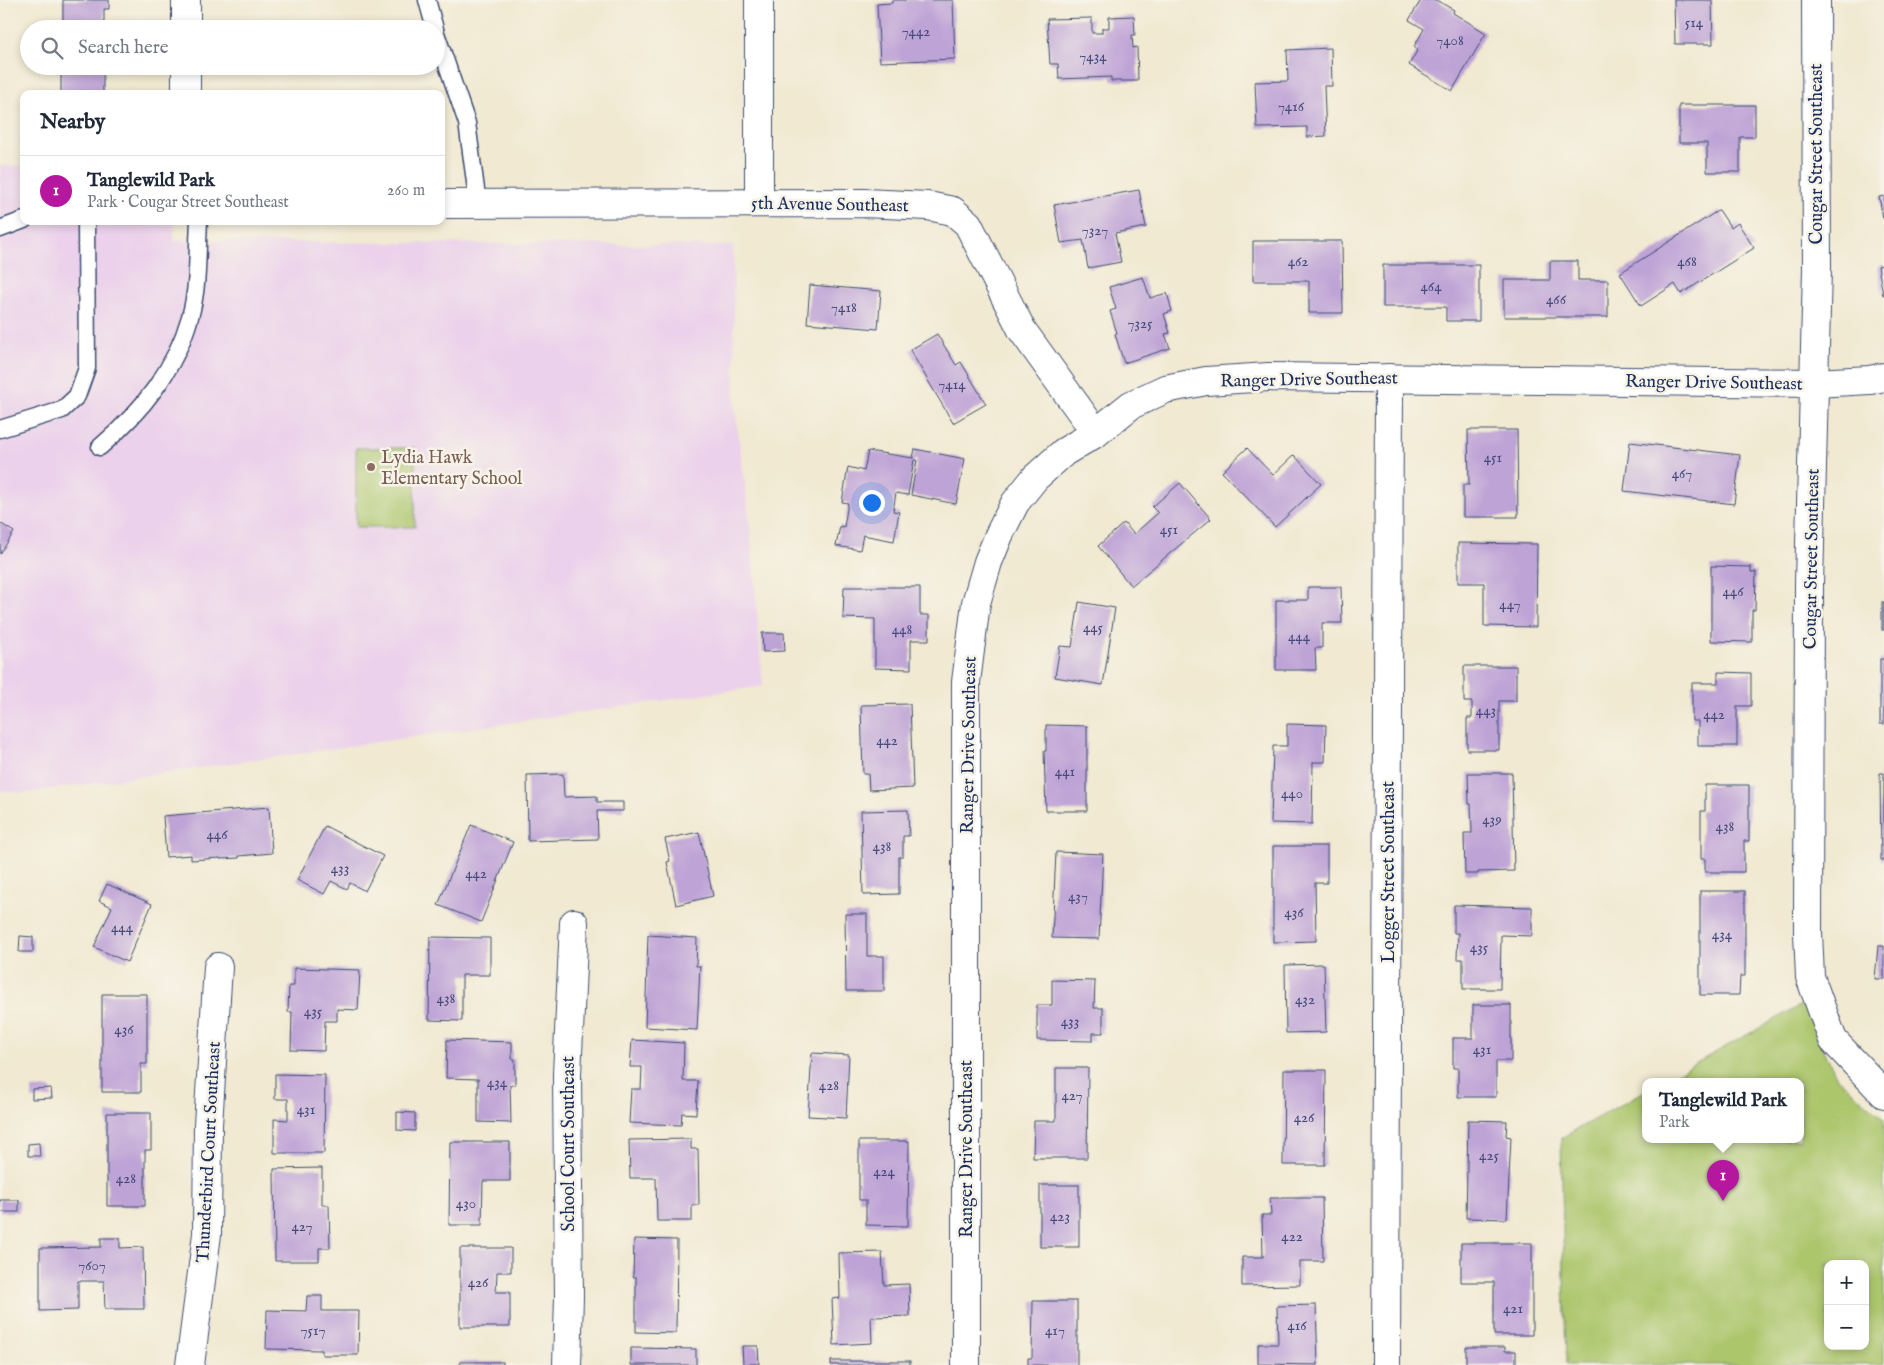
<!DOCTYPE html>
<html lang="en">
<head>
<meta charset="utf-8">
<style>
  :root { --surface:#fff; --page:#f6f6f7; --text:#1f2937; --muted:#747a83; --line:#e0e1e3; --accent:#b5179e }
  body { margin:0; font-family:"IM FELL English",serif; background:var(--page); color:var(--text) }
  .controls { position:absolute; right:15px; bottom:15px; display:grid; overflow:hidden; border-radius:10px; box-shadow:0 2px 8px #0003 }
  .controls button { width:45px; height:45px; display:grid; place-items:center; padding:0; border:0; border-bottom:1px solid var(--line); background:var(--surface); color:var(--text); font:25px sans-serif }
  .you { position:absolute; left:871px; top:502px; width:18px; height:18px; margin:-12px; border:4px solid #fff; border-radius:50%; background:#1a73e8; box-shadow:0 0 0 8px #1a73e833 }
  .badge { display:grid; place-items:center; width:32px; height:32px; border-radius:50%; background:var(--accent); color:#fff; font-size:16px; font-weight:700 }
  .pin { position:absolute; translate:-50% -41px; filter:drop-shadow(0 1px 2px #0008) }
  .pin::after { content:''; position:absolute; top:26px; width:18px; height:15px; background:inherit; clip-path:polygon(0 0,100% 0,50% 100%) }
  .popup { position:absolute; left:1642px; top:1078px; width:162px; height:65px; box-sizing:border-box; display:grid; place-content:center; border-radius:10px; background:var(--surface); filter:drop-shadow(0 1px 4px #0005); font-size:16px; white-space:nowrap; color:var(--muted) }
  .popup b { font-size:19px; color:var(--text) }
  .popup::after { content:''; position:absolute; left:50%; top:100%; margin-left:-10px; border:10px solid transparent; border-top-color:var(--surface) }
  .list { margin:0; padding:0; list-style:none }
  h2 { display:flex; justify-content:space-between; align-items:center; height:65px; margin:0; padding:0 20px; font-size:21px }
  h2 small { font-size:16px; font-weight:400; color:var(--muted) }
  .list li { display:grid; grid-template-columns:32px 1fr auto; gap:15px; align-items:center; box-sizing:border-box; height:70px; padding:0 20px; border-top:1px solid var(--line) }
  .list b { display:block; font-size:19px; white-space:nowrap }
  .list p { margin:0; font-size:16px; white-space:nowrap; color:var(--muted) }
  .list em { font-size:16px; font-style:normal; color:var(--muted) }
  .icon { flex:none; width:28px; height:28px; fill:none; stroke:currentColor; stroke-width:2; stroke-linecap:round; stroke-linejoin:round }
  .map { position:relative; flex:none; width:1884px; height:1365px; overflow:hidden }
  .search { position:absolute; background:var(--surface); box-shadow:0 2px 8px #0003; left:20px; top:20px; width:425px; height:55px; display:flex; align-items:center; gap:12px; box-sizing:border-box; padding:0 18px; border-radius:28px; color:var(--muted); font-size:19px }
  .panel { position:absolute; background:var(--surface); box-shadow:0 2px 8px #0003; left:20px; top:90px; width:425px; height:135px; border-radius:10px }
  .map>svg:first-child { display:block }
</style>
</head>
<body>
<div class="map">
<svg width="1884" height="1365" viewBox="0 0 1884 1365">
  <rect width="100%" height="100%" fill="#f7f3e8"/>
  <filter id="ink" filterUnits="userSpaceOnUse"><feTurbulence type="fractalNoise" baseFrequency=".02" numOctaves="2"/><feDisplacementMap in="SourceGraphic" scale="10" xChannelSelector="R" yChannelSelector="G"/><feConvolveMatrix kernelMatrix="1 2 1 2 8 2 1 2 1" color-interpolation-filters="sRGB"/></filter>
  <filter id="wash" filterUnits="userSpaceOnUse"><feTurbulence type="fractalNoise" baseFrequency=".0096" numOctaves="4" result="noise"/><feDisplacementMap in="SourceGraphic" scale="20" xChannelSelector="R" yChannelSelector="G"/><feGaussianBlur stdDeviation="1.12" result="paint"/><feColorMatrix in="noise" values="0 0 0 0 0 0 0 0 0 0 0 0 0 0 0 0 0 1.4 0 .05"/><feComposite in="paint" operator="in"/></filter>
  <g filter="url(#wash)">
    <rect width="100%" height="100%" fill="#f1e9d1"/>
    <polygon fill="#ebd1eb" points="0,166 24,166 24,221 175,221 174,241 733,246 735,408 750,525 763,686 26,793 0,791"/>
    <g fill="#acc66c" stroke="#647a65" fill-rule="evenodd">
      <rect x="356" y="448" width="59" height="79"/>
      <path d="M1803,1004L1837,1078L1884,1118V1365H1566L1561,1138L1645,1091L1646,1140H1800V1082H1662ZM1828,1264H1865V1346H1828Z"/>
    </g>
    <g id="blocks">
      <g fill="#bea3d6">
        <polygon points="63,0 109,0 109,9 104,9 104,29 63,29"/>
        <polygon points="892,0 953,0 955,59 880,62 877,4 892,3"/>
        <polygon points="1421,0 1436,0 1454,10 1453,13 1486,33 1452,91 1409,65 1418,49 1414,47 1424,29 1409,20"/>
        <polygon points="1674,0 1712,0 1713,44 1675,44"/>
        <polygon points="1134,16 1135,35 1132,35 1133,48 1137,47 1138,81 1111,81 1111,77 1059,79 1058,64 1050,64 1047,19 1092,18 1092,33 1102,33 1102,28 1109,28 1109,17"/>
        <polygon points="1331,48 1332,86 1324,86 1326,136 1307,137 1307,127 1257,128 1255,82 1288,81 1287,50"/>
        <rect x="61" y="68" width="42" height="26"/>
        <polygon points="1679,105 1755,105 1755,137 1740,137 1740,172 1707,172 1707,143 1679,143"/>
        <polygon points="1139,190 1146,227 1115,233 1121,262 1088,268 1083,240 1061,243 1054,205"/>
        <polygon points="1884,196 1884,218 1883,218 1879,197"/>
        <polygon points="1719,210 1731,228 1738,223 1754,248 1681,294 1675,284 1641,306 1620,273"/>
        <polygon points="1253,241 1342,241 1343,313 1309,313 1309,281 1253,281"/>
        <polygon points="1550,261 1578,261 1578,280 1608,280 1608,317 1504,317 1504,280 1550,280"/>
        <polygon points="1383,265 1479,265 1479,321 1446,321 1446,307 1383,307"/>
        <polygon points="1884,265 1884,295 1883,295 1878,266"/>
        <polygon points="1143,277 1150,298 1167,293 1172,311 1164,314 1170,333 1165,334 1170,348 1124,363 1115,334 1117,333 1110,311 1116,309 1109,287"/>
        <polygon points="810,285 881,291 878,329 807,323"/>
        <polygon points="937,334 956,365 961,362 986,404 953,423 910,350"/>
        <polygon points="1468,430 1517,430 1518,517 1463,517 1463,485 1469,485"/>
        <polygon points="1630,442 1740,455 1734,504 1624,491"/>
        <polygon points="1247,448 1273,475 1294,455 1321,484 1275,527 1222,472"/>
        <polygon points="915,449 965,459 956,504 911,495 917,460 914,460 908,495 896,493 893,511 899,512 894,541 863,535 860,550 836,546 840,526 844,527 848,503 842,502 848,467 864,471 868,451 913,458"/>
        <polygon points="1180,483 1211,519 1131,586 1098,546 1124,523 1134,534 1158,513 1152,507"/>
        <polygon points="0,523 14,532 0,554"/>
        <polygon points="1458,543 1537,544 1536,627 1484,626 1484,583 1458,583"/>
        <polygon points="1711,566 1751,567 1751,572 1756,572 1755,610 1752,610 1752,642 1711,641"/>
        <polygon points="844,587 920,587 920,615 929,615 929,640 911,640 911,669 875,668 875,619 843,618"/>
        <polygon points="1308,587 1341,587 1342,623 1322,623 1322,648 1315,648 1316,670 1276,670 1276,600 1308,600"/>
        <polygon points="1079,602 1115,608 1103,685 1055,677 1060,646 1072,647"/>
        <rect x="1882" y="602" width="2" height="28"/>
        <polygon points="762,633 784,633 785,651 763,652"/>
        <rect x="1880" y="659" width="4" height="65"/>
        <polygon points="1464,666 1516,666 1516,701 1499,701 1499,750 1467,750 1467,718 1472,718 1472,702 1464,702"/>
        <polygon points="1718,672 1751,673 1751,706 1737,706 1737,746 1698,746 1698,721 1692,721 1692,683 1718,683"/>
        <polygon points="910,704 913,788 869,790 868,774 863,774 861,705"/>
        <polygon points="1287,724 1326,725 1325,762 1313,762 1312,824 1271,823 1273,746 1287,746"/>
        <polygon points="1046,725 1087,726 1087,811 1046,811 1044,751 1046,751"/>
        <polygon points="1468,773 1512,773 1514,871 1478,872 1478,874 1465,874 1464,833 1472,833 1471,804 1469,804"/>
        <polygon points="1880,773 1884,773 1884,860 1881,860"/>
        <polygon points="563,774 564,797 597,796 597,802 623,802 623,811 597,811 598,839 528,841 527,775"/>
        <polygon points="1705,785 1749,785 1749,841 1744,841 1744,872 1705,872 1705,859 1701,859 1701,811 1705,811"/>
        <polygon points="269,807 272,853 239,856 239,858 220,859 220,858 191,860 191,855 166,857 163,816"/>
        <polygon points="908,810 909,836 903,836 903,857 899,857 899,894 863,895 861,811"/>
        <polygon points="471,825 513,842 481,922 438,905"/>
        <polygon points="325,826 383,856 365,891 350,883 347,889 331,881 324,894 297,880"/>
        <polygon points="699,832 713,896 676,905 667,862 670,861 665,839"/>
        <polygon points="1273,846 1327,846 1327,883 1315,883 1316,941 1273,942"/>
        <polygon points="1056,852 1103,854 1099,939 1052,938"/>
        <polygon points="107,884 152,904 127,962 94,947 112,907 99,901"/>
        <polygon points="1700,891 1745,891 1745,976 1740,976 1739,995 1700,995"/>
        <polygon points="1454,905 1532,907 1532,936 1501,935 1500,989 1463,989 1463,959 1457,959 1458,933 1454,933"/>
        <polygon points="845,914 867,914 867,956 884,956 884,991 846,991"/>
        <polygon points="648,935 697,938 696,966 700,966 697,1030 645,1027"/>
        <polygon points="20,936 33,937 33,952 19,952"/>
        <polygon points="430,937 490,938 490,975 462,975 462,1021 429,1020"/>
        <polygon points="1878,946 1884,946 1884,979 1875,979"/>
        <polygon points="1324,964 1326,1032 1286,1033 1285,965"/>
        <polygon points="294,968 360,970 358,1010 337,1009 337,1021 325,1021 324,1051 291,1050 292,1012 288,1012 289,986 294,986"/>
        <polygon points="1052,980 1095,981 1094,1008 1103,1008 1103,1033 1093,1033 1093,1041 1037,1040 1037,1005 1052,1005"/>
        <polygon points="102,994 147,994 147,1064 141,1064 141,1092 102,1092"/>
        <polygon points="1473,1005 1511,1005 1511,1061 1496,1061 1496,1097 1458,1097 1458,1068 1453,1068 1453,1038 1473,1038"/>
        <polygon points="447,1040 512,1042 512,1059 515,1059 515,1085 510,1085 511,1123 478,1122 478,1079 446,1078"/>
        <polygon points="632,1040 684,1043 683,1081 698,1081 696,1114 682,1113 681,1125 629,1123 631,1089 641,1089 642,1067 630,1067"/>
        <polygon points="812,1053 849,1055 846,1118 808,1116"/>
        <polygon points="1056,1068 1088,1068 1087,1158 1033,1158 1034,1121 1056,1121"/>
        <polygon points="1284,1070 1326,1070 1325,1165 1283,1165"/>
        <polygon points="275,1074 325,1075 324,1153 274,1153 274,1119 288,1120 288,1099 275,1099"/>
        <polygon points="51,1088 52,1098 32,1099 32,1089"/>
        <polygon points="397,1112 415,1113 415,1131 397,1130"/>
        <polygon points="107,1113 151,1113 151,1150 145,1150 145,1206 107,1206"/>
        <polygon points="1468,1120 1507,1121 1506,1136 1511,1137 1507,1219 1466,1218"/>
        <polygon points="691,1139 691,1149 698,1149 699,1205 692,1205 692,1221 657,1221 656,1178 630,1178 629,1140"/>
        <polygon points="859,1141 909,1141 908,1226 866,1225 866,1200 859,1200"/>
        <polygon points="450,1142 510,1142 510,1181 483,1181 482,1225 449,1225"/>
        <polygon points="39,1143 40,1156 28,1156 28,1144"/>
        <polygon points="322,1168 322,1205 329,1205 330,1248 319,1248 319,1261 275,1261 274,1169"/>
        <rect x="1040" y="1185" width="39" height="62"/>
        <polygon points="1270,1198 1322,1198 1323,1261 1300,1261 1300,1285 1242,1286 1242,1257 1263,1257 1262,1215 1271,1215"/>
        <rect x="0" y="1200" width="19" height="12"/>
        <polygon points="101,1238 120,1238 120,1248 143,1247 144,1309 105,1309 104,1281 78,1281 78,1310 40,1311 40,1248 101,1247"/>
        <polygon points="634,1239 677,1240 676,1333 636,1332 636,1277 633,1277"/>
        <polygon points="1461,1243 1532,1243 1532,1335 1494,1335 1494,1282 1461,1282"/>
        <polygon points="460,1248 511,1248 511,1272 497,1272 496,1292 510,1292 510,1327 460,1327"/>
        <polygon points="882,1252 884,1285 909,1284 910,1316 871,1317 872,1343 834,1345 832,1299 840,1298 839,1253"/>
        <polygon points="307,1296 322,1296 322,1311 359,1311 358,1355 322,1355 322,1350 266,1349 267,1310 306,1311"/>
        <polygon points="1033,1301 1077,1301 1077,1365 1028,1365 1028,1358 1032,1358"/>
        <polygon points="1316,1305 1318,1365 1258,1364 1258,1344 1278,1344 1277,1306"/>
        <polygon points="742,1346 758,1346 759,1364 743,1364"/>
        <polygon points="1466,1347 1505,1347 1505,1351 1516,1351 1516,1365 1466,1365"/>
        <polygon points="631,1348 696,1349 696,1365 631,1365"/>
        <rect x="831" y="1361" width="79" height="4"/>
        <rect x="460" y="1362" width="43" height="3"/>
      </g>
    </g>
  </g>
  <g filter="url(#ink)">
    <use href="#blocks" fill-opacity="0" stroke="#3b4b6f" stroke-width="1"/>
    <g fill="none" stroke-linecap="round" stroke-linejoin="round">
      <g stroke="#3b4b6f" stroke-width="19">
        <g id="lane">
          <polyline points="427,0 435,29"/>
          <polyline points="436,33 467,123 478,204"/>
          <polyline points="0,229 24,220"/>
          <polyline points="0,429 62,410 77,396 87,368 86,221"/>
          <path d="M100,447C142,411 175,370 190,317C199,286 197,252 199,221"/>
        </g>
      </g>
      <g stroke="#3b4b6f" stroke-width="30">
        <g id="street">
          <polyline points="186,0 186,29"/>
          <polyline points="759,0 759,202"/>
          <polyline points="1816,0 1817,269 1809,584 1808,933 1810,977 1833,1040 1884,1094"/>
          <polyline points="186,66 186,94"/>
          <polyline points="441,204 864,203 928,206 953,211 968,224 1022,330 1096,433"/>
          <polyline points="190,1365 207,1234 208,1125 218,967"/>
          <polyline points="567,1365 569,1297 567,1075 574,923"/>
          <polyline points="966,1365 966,682 976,603 988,562 999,535 1015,503 1035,478 1064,452 1096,433 1131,405 1165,389 1206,381 1269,377 1815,383 1870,380 1884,377"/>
          <polyline points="1386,1365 1389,378"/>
        </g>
      </g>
      <use href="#lane" stroke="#fff" stroke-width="16"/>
      <use href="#street" stroke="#fff" stroke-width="28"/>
    </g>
  </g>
  <circle fill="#8d6e63" stroke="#f7f3e8" stroke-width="2" cx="371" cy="467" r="5"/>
  <g text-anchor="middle" stroke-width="5" stroke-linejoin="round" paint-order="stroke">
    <g font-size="15" fill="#444c7c">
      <text x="1694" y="27">514</text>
      <text x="916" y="36">7442</text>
      <text x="1450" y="45">7408</text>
      <text x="1093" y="61">7434</text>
      <text x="1291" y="111">7416</text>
      <text x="1095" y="235">7327</text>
      <text x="1298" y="266">462</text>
      <text x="1687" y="266">468</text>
      <text x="1431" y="291">464</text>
      <text x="1556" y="304">466</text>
      <text x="844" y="312">7418</text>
      <text x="1140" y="328">7325</text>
      <text x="952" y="389">7414</text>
      <text x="1493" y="462">451</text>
      <text x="1682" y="478">467</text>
      <text x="1169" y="534">451</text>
      <text x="1733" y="596">446</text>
      <text x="1510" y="609">447</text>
      <text x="1093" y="632">445</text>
      <text x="902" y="634">448</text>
      <text x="1299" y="641">444</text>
      <text x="1486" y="715">443</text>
      <text x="1714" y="719">442</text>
      <text x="887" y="745">442</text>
      <text x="1065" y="776">441</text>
      <text x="1292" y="798">440</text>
      <text x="1492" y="824">439</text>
      <text x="1725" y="831">438</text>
      <text x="217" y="839">446</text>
      <text x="882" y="851">438</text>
      <text x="340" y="873">433</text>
      <text x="476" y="878">442</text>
      <text x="1078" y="901">437</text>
      <text x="1294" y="917">436</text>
      <text x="122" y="932">444</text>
      <text x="1722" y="939">434</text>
      <text x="1479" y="952">435</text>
      <text x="446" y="1003">438</text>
      <text x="1305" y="1004">432</text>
      <text x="313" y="1016">435</text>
      <text x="1070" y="1026">433</text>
      <text x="124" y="1034">436</text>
      <text x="1482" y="1054">431</text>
      <text x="497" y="1087">434</text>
      <text x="829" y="1090">428</text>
      <text x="1072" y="1100">427</text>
      <text x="306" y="1114">431</text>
      <text x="1304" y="1122">426</text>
      <text x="1489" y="1160">425</text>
      <text x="884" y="1176">424</text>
      <text x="126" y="1183">428</text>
      <text x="466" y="1208">430</text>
      <text x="1060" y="1221">423</text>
      <text x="302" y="1231">427</text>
      <text x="1292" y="1241">422</text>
      <text x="92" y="1270">7607</text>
      <text x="478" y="1287">426</text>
      <text x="1513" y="1313">421</text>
      <text x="1297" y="1330">416</text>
      <text x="313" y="1335">7517</text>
      <text x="1055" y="1335">417</text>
    </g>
    <g font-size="18" fill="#1b2f5e" stroke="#f7f3e8">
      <text transform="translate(1816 154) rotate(-90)" y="6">Cougar Street Southeast</text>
      <text transform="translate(830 204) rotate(1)" y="6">5th Avenue Southeast</text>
      <text transform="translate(1309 379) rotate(-1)" y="6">Ranger Drive Southeast</text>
      <text transform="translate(1714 382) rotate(1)" y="6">Ranger Drive Southeast</text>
      <text transform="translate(1811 559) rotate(-89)" y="6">Cougar Street Southeast</text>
      <text transform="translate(968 745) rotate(-89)" y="6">Ranger Drive Southeast</text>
      <text transform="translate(1388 872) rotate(-90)" y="6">Logger Street Southeast</text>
      <text transform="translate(568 1144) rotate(-90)" y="6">School Court Southeast</text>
      <text transform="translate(966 1149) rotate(-90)" y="6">Ranger Drive Southeast</text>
      <text transform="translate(208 1152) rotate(-87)" y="6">Thunderbird Court Southeast</text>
    </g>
    <g font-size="18" fill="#785e54" stroke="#f7f3e8" text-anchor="start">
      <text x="381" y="463">Lydia Hawk<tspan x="381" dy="21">Elementary School</tspan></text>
    </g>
  </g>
</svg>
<div class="controls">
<button>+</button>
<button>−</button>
</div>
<div class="you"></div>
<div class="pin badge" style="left:1723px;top:1201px">1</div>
<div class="popup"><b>Tanglewild Park</b>Park</div>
<div class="search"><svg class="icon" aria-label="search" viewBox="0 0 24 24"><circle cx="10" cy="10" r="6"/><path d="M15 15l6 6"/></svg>Search here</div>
<section class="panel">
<h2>Nearby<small></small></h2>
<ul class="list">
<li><span class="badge">1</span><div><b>Tanglewild Park</b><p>Park · Cougar Street Southeast</p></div><em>260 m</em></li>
</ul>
</section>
</div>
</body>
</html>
